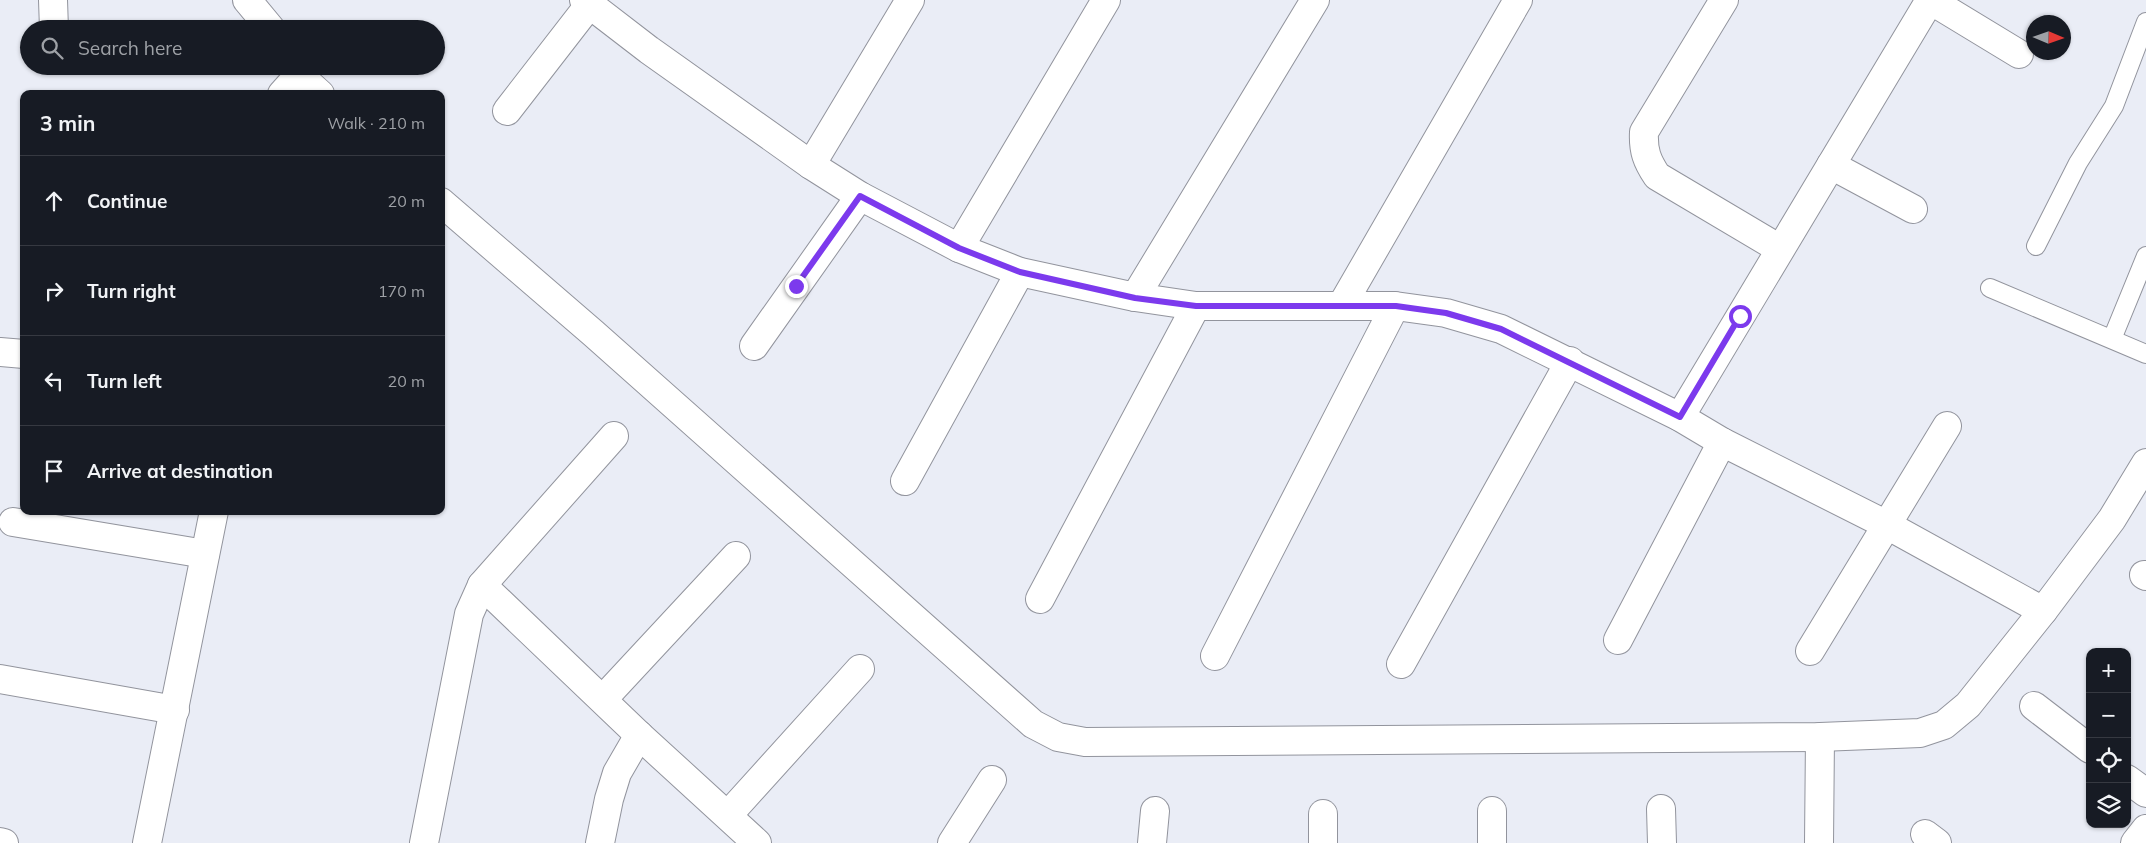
<!DOCTYPE html>
<html lang="en">
<head>
<meta charset="utf-8">
<style>
  :root { --surface:#171b24; --page:#242831; --text:#f1f3f6; --muted:#9ea1a6; --line:#363941 }
  body { margin:0; font-family:Mulish,sans-serif; background:var(--page); color:var(--text) }
  .controls { position:absolute; right:15px; bottom:15px; display:grid; overflow:hidden; border-radius:10px; box-shadow:0 1px 4px #0004 }
  .controls button { width:45px; height:45px; display:grid; place-items:center; padding:0; border:0; border-bottom:1px solid var(--line); background:var(--surface); color:var(--text); font:25px sans-serif }
  .compass { position:absolute; left:2026px; top:15px; width:45px; height:45px; border-radius:50%; background:var(--surface); box-shadow:0 1px 4px #0004; rotate:92deg }
  .stop { position:absolute; width:15px; height:15px; margin:-11px; border:4px solid #7c3aed; border-radius:50%; background:#fff }
  .stop.end { background:#7c3aed; border-color:#fff; box-shadow:0 1px 5px #0008 }
  .list { margin:0; padding:0; list-style:none }
  h2 { display:flex; justify-content:space-between; align-items:center; height:65px; margin:0; padding:0 20px; font-size:21px }
  h2 small { font-size:16px; font-weight:400; color:var(--muted) }
  .list li { display:grid; grid-template-columns:32px 1fr auto; gap:15px; align-items:center; box-sizing:border-box; height:90px; padding:0 20px; border-top:1px solid var(--line) }
  .list b { display:block; font-size:19px; white-space:nowrap }
  .list em { font-size:16px; font-style:normal; color:var(--muted) }
  .icon { flex:none; width:28px; height:28px; fill:none; stroke:currentColor; stroke-width:2; stroke-linecap:round; stroke-linejoin:round }
  .map { position:relative; flex:none; width:2146px; height:843px; overflow:hidden }
  .search { position:absolute; background:var(--surface); box-shadow:0 1px 4px #0004; left:20px; top:20px; width:425px; height:55px; display:flex; align-items:center; gap:12px; box-sizing:border-box; padding:0 18px; border-radius:28px; color:var(--muted); font-size:19px }
  .panel { position:absolute; background:var(--surface); box-shadow:0 1px 4px #0004; left:20px; top:90px; width:425px; height:425px; border-radius:10px }
  .map>svg:first-child { display:block }
</style>
</head>
<body>
<div class="map">
<svg width="2146" height="843" viewBox="0 0 2146 843">
  <rect width="100%" height="100%" fill="#eaedf6"/>
  <g fill="none" stroke-linecap="round" stroke-linejoin="round">
    <g stroke="#92949d" stroke-width="20">
      <g id="lane">
        <polyline points="2036,246 2078,163 2114,106 2146,22"/>
        <polyline points="1990,288 2146,354"/>
        <polyline points="2112,339 2146,256"/>
      </g>
    </g>
    <g stroke="#92949d" stroke-width="30">
      <g id="street">
        <polyline points="53,0 54,29"/>
        <polyline points="247,0 271,29"/>
        <polyline points="584,0 649,50 811,165 860,196 959,248 1020,272 1135,297 1196,306 1395,306 1446,313 1501,329 1680,417 1722,442 1887,525 2043,611"/>
        <path d="M1724,0L1644,132C1643,151 1647,161 1657,176L1780,249"/>
        <polyline points="1930,0 2019,54"/>
        <polyline points="294,66 299,75 320,94"/>
        <polyline points="282,94 299,75"/>
        <polyline points="507,111 593,0"/>
        <polyline points="811,165 910,0"/>
        <polyline points="1831,165 1913,209"/>
        <polyline points="441,202 593,333 1033,724 1058,737 1085,742 1820,737 1920,733 1944,725 1968,705 2043,611 2112,519 2146,463"/>
        <polyline points="959,248 1106,0"/>
        <polyline points="1135,297 1315,0"/>
        <polyline points="1342,305 1518,0"/>
        <polyline points="754,346 860,196"/>
        <polyline points="0,352 24,354"/>
        <polyline points="1680,417 1930,0"/>
        <polyline points="905,481 1020,272"/>
        <polyline points="13,522 205,554"/>
        <polyline points="2144,575 2146,576"/>
        <polyline points="482,585 639,735 757,843"/>
        <polyline points="1040,599 1196,306"/>
        <polyline points="1618,640 1722,442"/>
        <polyline points="1810,651 1947,426"/>
        <polyline points="1215,656 1395,306"/>
        <polyline points="1401,664 1570,361"/>
        <polyline points="0,679 175,710"/>
        <polyline points="603,699 736,556"/>
        <polyline points="2034,706 2090,749"/>
        <polyline points="2127,779 2146,793"/>
        <polyline points="1661,809 1662,843"/>
        <polyline points="1492,811 1492,843"/>
        <polyline points="1323,814 1323,843"/>
        <polyline points="728,815 860,669"/>
        <polyline points="1925,834 1937,843"/>
        <polyline points="0,842 4,843"/>
        <polyline points="147,843 214,511"/>
        <polyline points="424,843 469,614 482,585 614,436"/>
        <polyline points="600,843 609,799 617,773 639,735"/>
        <polyline points="952,843 992,780"/>
        <polyline points="1152,843 1155,811"/>
        <polyline points="1819,843 1820,737"/>
        <polyline points="2135,843 2146,829"/>
      </g>
    </g>
    <use href="#lane" stroke="#fff" stroke-width="18"/>
    <use href="#street" stroke="#fff" stroke-width="28"/>
  </g>
  <g fill="none" stroke-linecap="round" stroke-linejoin="round">
    <polyline stroke="#7c3aed" stroke-width="6" points="796,286 860,196 959,248 1020,272 1135,298 1196,306 1396,306 1446,313 1501,329 1680,417 1740,316"/>
  </g>
</svg>
<div class="controls">
<button>+</button>
<button>−</button>
<button><svg class="icon" aria-label="locate" viewBox="0 0 24 24"><circle cx="12" cy="12" r="6"/><path d="M12 2v4M12 18v4M2 12h4M18 12h4"/></svg></button>
<button><svg class="icon" aria-label="layers" viewBox="0 0 24 24"><path d="M12 4l9 5-9 5-9-5zM3 14l9 5 9-5"/></svg></button>
</div>
<svg class="compass" viewBox="-18 -18 36 36"><path d="M0-13l5 13h-10z" fill="#e53935"/><path d="M0 13l5-13h-10z" fill="#9ea1a6"/></svg>
<div class="stop" style="left:1740px;top:316px"></div>
<div class="stop end" style="left:796px;top:286px"></div>
<div class="search"><svg class="icon" aria-label="search" viewBox="0 0 24 24"><circle cx="10" cy="10" r="6"/><path d="M15 15l6 6"/></svg>Search here</div>
<section class="panel">
<h2>3 min<small>Walk · 210 m</small></h2>
<ul class="list">
<li><svg class="icon" aria-label="ahead" viewBox="0 0 24 24"><path d="M12 20V5M6 11l6-6 6 6"/></svg><div><b>Continue</b></div><em>20 m</em></li>
<li><svg class="icon" aria-label="right" viewBox="0 0 24 24"><path d="M7 20v-9h11M14 6l5 5-5 5"/></svg><div><b>Turn right</b></div><em>170 m</em></li>
<li><svg class="icon" aria-label="left" viewBox="0 0 24 24"><path d="M17 20v-9H6M10 6l-5 5 5 5"/></svg><div><b>Turn left</b></div><em>20 m</em></li>
<li><svg class="icon" aria-label="arrive" viewBox="0 0 24 24"><path d="M6 21V4h12l-3 4 3 4H6"/></svg><div><b>Arrive at destination</b></div></li>
</ul>
</section>
</div>
</body>
</html>
